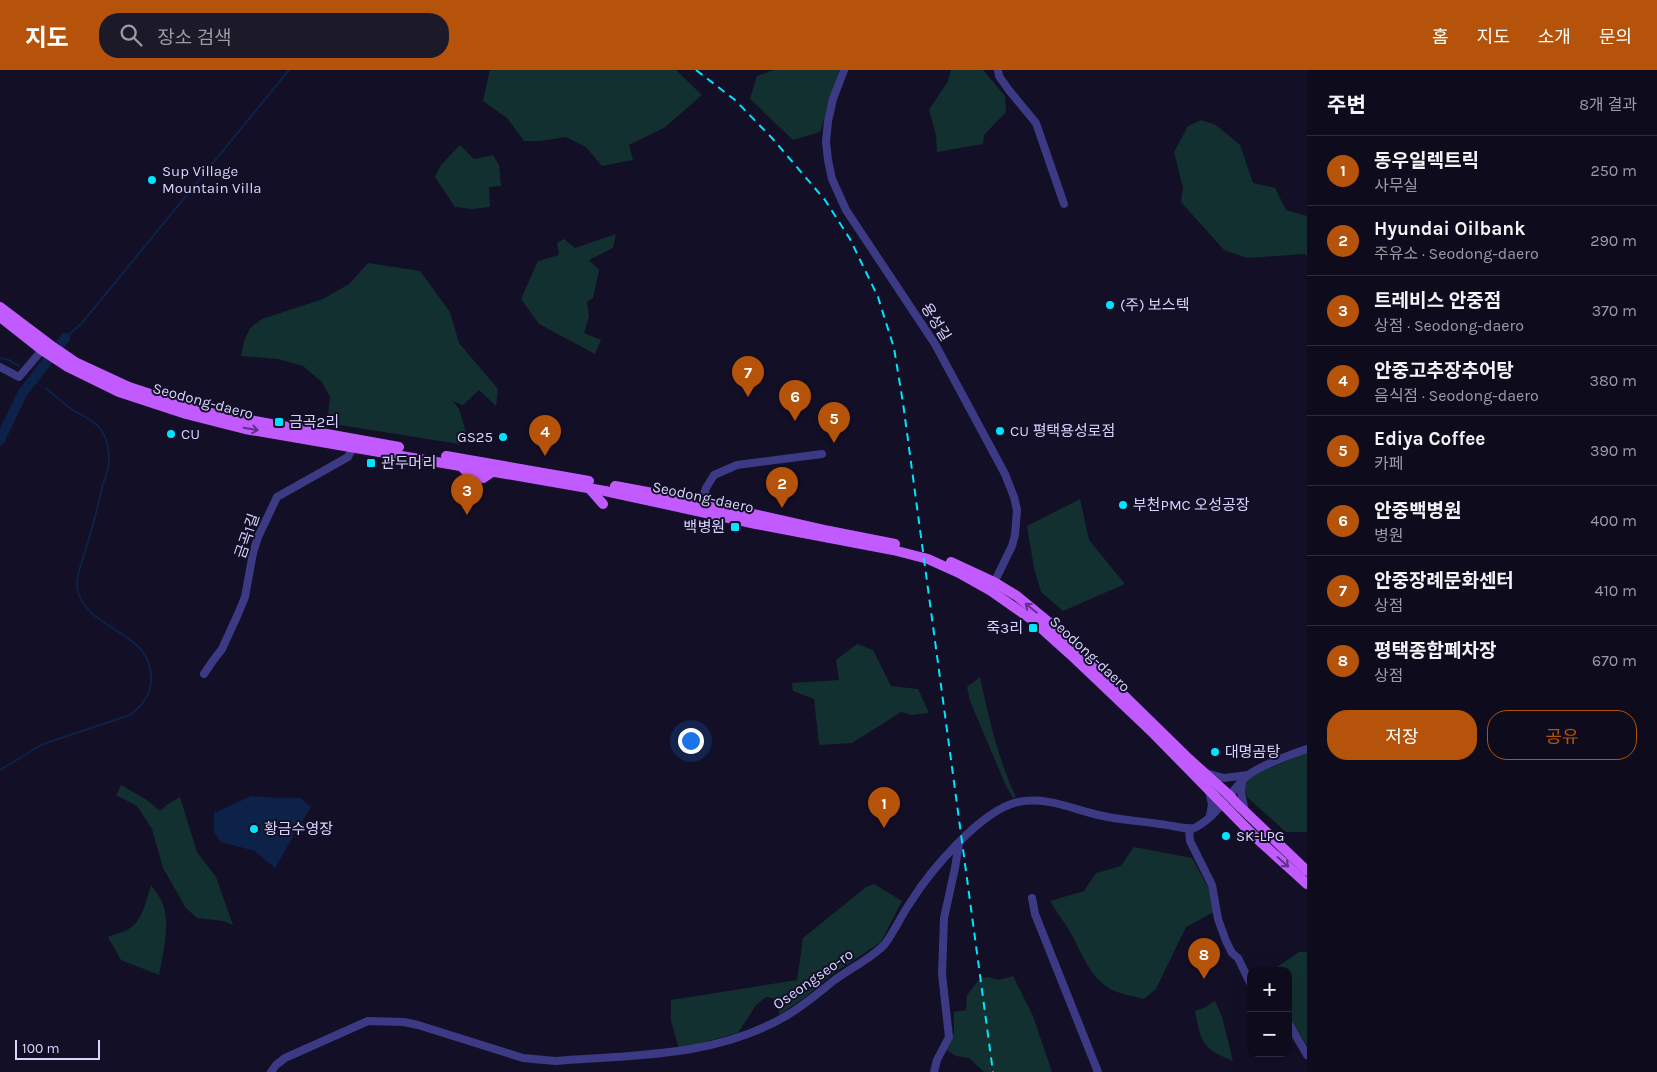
<!DOCTYPE html>
<html lang="ko">
<head>
<meta charset="utf-8">
<style>
  :root { --surface:#0e0b1c; --page:#1c1929; --text:#f1f3f6; --muted:#9b9ba3; --line:#2e2b3b; --accent:#b45309 }
  body { margin:0; font-family:Karla,"Noto Sans KR",sans-serif; background:var(--page); color:var(--text) }
  .controls { position:absolute; right:15px; bottom:15px; display:grid; overflow:hidden; border-radius:10px; box-shadow:0 5px 20px #0002 }
  .controls button { width:45px; height:45px; display:grid; place-items:center; padding:0; border:0; border-bottom:1px solid var(--line); background:var(--surface); color:var(--text); font:25px sans-serif }
  .scale { position:absolute; left:15px; bottom:12px; width:85px; box-sizing:border-box; padding-left:5px; border:2px solid #d9d4ff; border-top:0; font-size:14px; line-height:18px; white-space:nowrap; color:#d9d4ff; -webkit-text-stroke:4px #130f26; paint-order:stroke }
  .you { position:absolute; left:690px; top:670px; width:18px; height:18px; margin:-12px; border:4px solid #fff; border-radius:50%; background:#1a73e8; box-shadow:0 0 0 8px #1a73e833 }
  .badge { display:grid; place-items:center; width:32px; height:32px; border-radius:50%; background:var(--accent); color:#fff; font-size:16px; font-weight:700 }
  .pin { position:absolute; translate:-50% -41px; filter:drop-shadow(0 1px 2px #0008) }
  .pin::after { content:''; position:absolute; top:26px; width:18px; height:15px; background:inherit; clip-path:polygon(0 0,100% 0,50% 100%) }
  .list { margin:0; padding:0; list-style:none }
  h2 { display:flex; justify-content:space-between; align-items:center; height:65px; margin:0; padding:0 20px; font-size:21px }
  h2 small { font-size:16px; font-weight:400; color:var(--muted) }
  .list li { display:grid; grid-template-columns:32px 1fr auto; gap:15px; align-items:center; box-sizing:border-box; height:70px; padding:0 20px; border-top:1px solid var(--line) }
  .list b { display:block; font-size:19px; white-space:nowrap }
  .list p { margin:0; font-size:16px; white-space:nowrap; color:var(--muted) }
  .list em { font-size:16px; font-style:normal; color:var(--muted) }
  .actions { display:flex; gap:10px; padding:15px 20px }
  .actions a { flex:1; padding:11px 0; border:1px solid var(--accent); border-radius:20px; text-align:center; font-size:18px; color:var(--accent) }
  .actions .main { background:var(--accent); color:#fff }
  .icon { flex:none; width:28px; height:28px; fill:none; stroke:currentColor; stroke-width:2; stroke-linecap:round; stroke-linejoin:round }
  .map { position:relative; flex:none; width:1307px; height:1002px; overflow:hidden }
  header { display:flex; align-items:center; gap:30px; box-sizing:border-box; height:70px; padding:0 25px; background:var(--accent); color:#fff }
  header strong { font-size:24px }
  nav { display:flex; gap:28px; margin-inline-start:auto; font-size:18px }
  .search { width:350px; height:45px; background:var(--page); display:flex; align-items:center; gap:12px; box-sizing:border-box; padding:0 18px; border-radius:20px; color:var(--muted); font-size:19px }
  main { display:flex }
  aside { flex:1; background:var(--surface) }
  .map>svg:first-child { display:block }
</style>
</head>
<body>
<header>
<strong>지도</strong>
<div class="search"><svg class="icon" aria-label="search" viewBox="0 0 24 24"><circle cx="10" cy="10" r="6"/><path d="M15 15l6 6"/></svg>장소 검색</div>
<nav><a>홈</a><a>지도</a><a>소개</a><a>문의</a></nav>
</header>
<main>
<div class="map">
<svg width="1307" height="1002" viewBox="0 0 1307 1002">
  <rect width="100%" height="100%" fill="#130f26"/>
  <g fill="#12302f">
    <polygon points="490,0 676,0 702,25 664,58 629,75 633,90 602,96 586,77 566,67 540,71 524,71 507,48 483,31"/>
    <polygon points="774,0 839,0 820,62 793,70 750,29 757,6"/>
    <polygon points="951,0 983,0 1005,26 1006,42 984,65 983,74 937,82 936,65 929,40 948,11"/>
    <polygon points="1201,50 1216,55 1240,75 1253,113 1275,118 1286,140 1307,146 1307,187 1305,184 1247,188 1224,180 1181,132 1183,118 1174,82 1188,56"/>
    <polygon points="460,75 474,89 493,85 499,95 501,116 489,117 490,137 472,139 455,137 435,107 441,95"/>
    <polygon points="616,164 613,178 589,190 599,200 593,228 587,232 589,246 584,263 601,270 595,284 539,254 521,229 538,191 559,185 557,173 564,169 575,178"/>
    <polygon points="368,193 420,201 450,242 459,273 498,319 496,336 479,320 463,335 453,331 459,339 467,365 459,374 327,353 330,327 322,312 303,296 278,289 241,286 244,271 250,258 262,249 323,229 349,214"/>
    <polygon points="1080,429 1089,470 1125,514 1063,541 1041,522 1034,498 1027,456"/>
    <polygon points="857,574 873,580 891,616 918,619 929,643 911,645 901,642 852,673 819,675 814,629 793,621 792,613 839,610 836,590"/>
    <path d="M980,607C989,649 998,689 1016,727L1013,728L1006,716L970,631L967,617Z"/>
    <path d="M1307,682V762H1286L1247,727C1243,716 1246,709 1256,704Z"/>
    <polygon points="121,715 147,730 160,741 168,734 180,727 197,782 216,807 233,855 223,851 197,848 186,838 163,798 152,759 137,736 116,725"/>
    <path d="M1134,777L1192,788L1208,817L1214,842L1186,857L1156,919L1144,929C1132,926 1118,924 1107,917C1090,905 1082,885 1073,867C1066,854 1057,843 1050,831L1084,821L1096,803L1121,796Z"/>
    <polygon points="874,814 902,831 881,872 833,904 803,929 779,945 778,929 766,927 756,935 738,963 679,979 671,951 671,930 797,910 803,868 866,817"/>
    <path d="M151,815C155,821 160,827 162,832C171,852 163,884 159,905L121,890L108,867C114,864 121,863 127,860C143,852 146,830 151,815Z"/>
    <polygon points="1299,882 1307,882 1307,975 1288,945 1288,901 1271,901"/>
    <polygon points="1013,906 1033,946 1052,1002 984,1002 969,988 956,986 945,979 954,963 954,942 966,940 967,925 979,910 987,907 999,910"/>
    <path d="M1215,931L1222,947L1233,991C1202,978 1201,973 1195,941L1204,938Z"/>
  </g>
  <polygon fill="#0c2248" points="251,726 280,728 300,728 311,737 300,755 295,756 293,767 275,798 255,781 221,772 214,762 214,743"/>
  <g fill="none" stroke-linecap="round" stroke-linejoin="round">
    <g stroke="#0c2248" stroke-width="2">
      <polyline points="65,268 82,253 289,0"/>
      <polyline points="0,288 9,290 19,296"/>
      <path d="M0,700L43,674L130,645C142,636 150,626 151,611C153,561 94,563 79,525C74,511 80,498 84,485C91,463 97,441 102,418C104,410 108,401 109,392C109,383 108,371 103,363C97,351 80,345 70,338C62,332 54,325 46,318"/>
    </g>
    <polyline stroke="#0c2248" stroke-width="10" points="0,370 22,324 65,268"/>
    <g stroke="#3d3a85" stroke-width="8">
      <polyline points="844,0 833,29 828,51 826,72 828,90 832,109 846,140 935,274 1005,404 1014,427 1017,440 1015,465 1012,476 992,517"/>
      <polyline points="998,0 999,6 1008,19 1036,53 1064,134"/>
      <polyline points="0,297 19,307 42,280"/>
      <polyline points="701,435 706,418 714,405 737,395 822,384"/>
      <polyline points="204,604 212,592 222,579 238,544 245,527 253,483 258,467 277,427 348,387 351,381 351,372"/>
      <polyline points="1206,703 1224,708 1248,705"/>
      <polyline points="1242,712 1241,722 1245,741"/>
      <polyline points="1209,721 1212,734 1210,746"/>
      <polyline points="1189,758 1190,771 1212,815 1218,849 1226,871 1232,883 1238,888 1251,915"/>
      <polyline points="1032,828 1035,844 1098,1002"/>
      <polyline points="1288,952 1307,985"/>
      <path d="M271,1002L276,995L285,988L368,951L404,952L418,955L523,988L555,991C634,985 716,987 786,946C803,936 817,924 832,912C846,901 872,888 884,875C892,866 902,844 910,833C930,801 980,741 1018,732C1048,726 1074,740 1103,746C1121,750 1140,751 1159,754C1170,755 1181,758 1192,759C1215,750 1230,721 1247,706C1257,697 1294,683 1307,679"/>
      <polyline points="934,1002 937,990 949,967 942,904 944,848 955,798 959,773"/>
    </g>
    <g stroke="#c25bff" stroke-width="10">
      <polyline points="0,237 53,277 75,292 129,317 205,342 399,377"/>
      <polyline points="0,247 42,280 68,297 119,322 186,344 245,359 605,421 756,454 893,480 928,489 959,503 991,521 1031,549 1071,585 1154,664 1254,766 1307,814"/>
      <polyline points="446,386 589,411"/>
      <polyline points="461,396 470,405 483,408 492,402"/>
      <polyline points="615,416 701,432 824,460 895,474"/>
      <polyline points="589,418 603,434"/>
      <polyline points="951,492 994,512 1017,526 1051,554 1189,689 1230,726 1236,733 1307,801"/>
    </g>
    <polyline stroke="#00e5ff" stroke-width="2" stroke-dasharray="8 6" stroke-linecap="butt" points="696,0 735,30 772,68 825,130 850,169 878,227 894,278 903,333 993,1002"/>
  </g>
  <defs><path id="oneway-shaft" d="M-6 0H5M1.5-3L5.5 0L1.5 3" fill="none" stroke-width="1.6" stroke-linecap="round" stroke-linejoin="round" transform="scale(1.25)"/></defs>
  <g stroke="#623188">
    <use href="#oneway-shaft" transform="translate(251 359) rotate(10)"/>
    <use href="#oneway-shaft" transform="translate(1031 538) rotate(-141)"/>
    <use href="#oneway-shaft" transform="translate(1283 792) rotate(42)"/>
  </g>
  <g fill="#00e5ff" stroke="#130f26" stroke-width="2">
    <circle cx="152" cy="110" r="5"/>
    <circle cx="1110" cy="235" r="5"/>
    <rect x="274" y="347" width="10" height="10" rx="2.5"/>
    <circle cx="1000" cy="361" r="5"/>
    <circle cx="171" cy="364" r="5"/>
    <circle cx="503" cy="367" r="5"/>
    <rect x="366" y="388" width="10" height="10" rx="2.5"/>
    <circle cx="1123" cy="435" r="5"/>
    <rect x="730" y="452" width="10" height="10" rx="2.5"/>
    <rect x="1028" y="553" width="10" height="10" rx="2.5"/>
    <circle cx="1215" cy="682" r="5"/>
    <circle cx="254" cy="759" r="5"/>
    <circle cx="1226" cy="766" r="5"/>
  </g>
  <g text-anchor="middle" stroke-width="4" stroke-linejoin="round" paint-order="stroke">
    <g font-size="15" fill="#d9d4ff" stroke="#130f26" text-anchor="start">
      <text x="162" y="106">Sup Village<tspan x="162" dy="17">Mountain Villa</tspan></text>
      <text x="1120" y="240">(주) 보스텍</text>
      <text x="289" y="357">금곡2리</text>
      <text x="1010" y="366">CU 평택용성로점</text>
      <text x="181" y="369">CU</text>
      <text x="493" y="372" text-anchor="end">GS25</text>
      <text x="381" y="398">관두머리</text>
      <text x="1133" y="440">부천PMC 오성공장</text>
      <text x="725" y="462" text-anchor="end">백병원</text>
      <text x="1023" y="563" text-anchor="end">죽3리</text>
      <text x="1225" y="687">대명곰탕</text>
      <text x="264" y="764">황금수영장</text>
      <text x="1236" y="771">SK-LPG</text>
    </g>
    <g font-size="15" fill="#d9d4ff" stroke="#130f26">
      <text transform="translate(936 252) rotate(58)" y="5">용성길</text>
      <text transform="translate(203 331) rotate(15)" y="5">Seodong-daero</text>
      <text transform="translate(703 427) rotate(12)" y="5">Seodong-daero</text>
      <text transform="translate(247 466) rotate(-71)" y="5">금곡1길</text>
      <text transform="translate(1090 584) rotate(43)" y="5">Seodong-daero</text>
      <text transform="translate(813 909) rotate(-35)" y="5">Oseongseo-ro</text>
    </g>
  </g>
</svg>
<div class="controls">
<button>+</button>
<button>−</button>
</div>
<div class="scale">100 m</div>
<div class="you"></div>
<div class="pin badge" style="left:884px;top:758px">1</div>
<div class="pin badge" style="left:782px;top:438px">2</div>
<div class="pin badge" style="left:467px;top:445px">3</div>
<div class="pin badge" style="left:545px;top:386px">4</div>
<div class="pin badge" style="left:834px;top:373px">5</div>
<div class="pin badge" style="left:795px;top:351px">6</div>
<div class="pin badge" style="left:748px;top:327px">7</div>
<div class="pin badge" style="left:1204px;top:909px">8</div>
</div>
<aside>
<h2>주변<small>8개 결과</small></h2>
<ul class="list">
<li><span class="badge">1</span><div><b>동우일렉트릭</b><p>사무실</p></div><em>250 m</em></li>
<li><span class="badge">2</span><div><b>Hyundai Oilbank</b><p>주유소 · Seodong-daero</p></div><em>290 m</em></li>
<li><span class="badge">3</span><div><b>트레비스 안중점</b><p>상점 · Seodong-daero</p></div><em>370 m</em></li>
<li><span class="badge">4</span><div><b>안중고추장추어탕</b><p>음식점 · Seodong-daero</p></div><em>380 m</em></li>
<li><span class="badge">5</span><div><b>Ediya Coffee</b><p>카페</p></div><em>390 m</em></li>
<li><span class="badge">6</span><div><b>안중백병원</b><p>병원</p></div><em>400 m</em></li>
<li><span class="badge">7</span><div><b>안중장례문화센터</b><p>상점</p></div><em>410 m</em></li>
<li><span class="badge">8</span><div><b>평택종합폐차장</b><p>상점</p></div><em>670 m</em></li>
</ul>
<div class="actions"><a class="main">저장</a><a>공유</a></div>
</aside>
</main>
</body>
</html>
